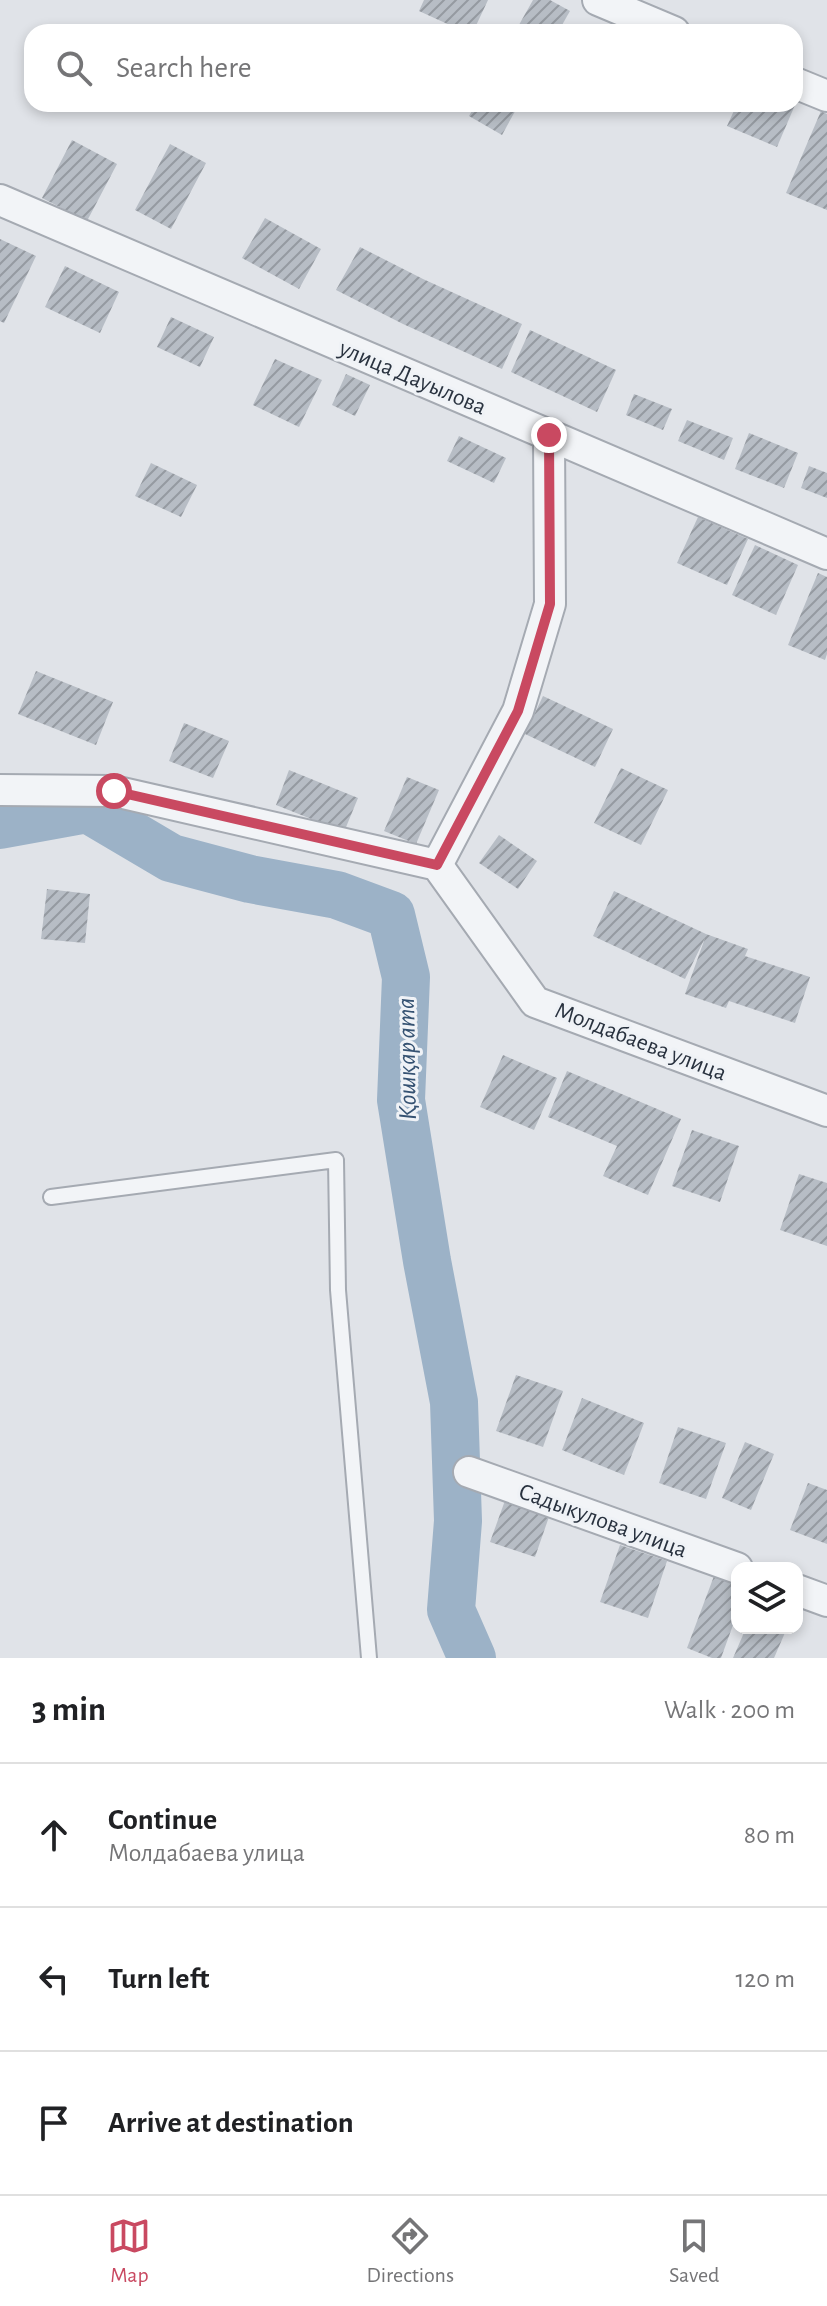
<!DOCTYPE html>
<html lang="en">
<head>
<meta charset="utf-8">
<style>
  :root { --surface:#fff; --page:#f6f6f6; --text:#202124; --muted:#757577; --line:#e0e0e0; --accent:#c94961 }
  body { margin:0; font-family:"Alegreya Sans",sans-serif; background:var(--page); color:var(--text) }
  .controls { position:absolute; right:24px; bottom:24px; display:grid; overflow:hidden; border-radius:16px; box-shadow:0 4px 12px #0003 }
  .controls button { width:72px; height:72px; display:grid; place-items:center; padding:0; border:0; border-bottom:2px solid var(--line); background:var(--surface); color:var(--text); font:40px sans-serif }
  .stop { position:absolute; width:24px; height:24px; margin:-18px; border:6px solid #c94961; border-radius:50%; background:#fff }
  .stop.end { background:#c94961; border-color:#fff; box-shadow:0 2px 8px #0008 }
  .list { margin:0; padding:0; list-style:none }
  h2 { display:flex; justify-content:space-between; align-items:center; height:104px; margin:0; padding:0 32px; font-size:34px }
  h2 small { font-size:26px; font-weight:400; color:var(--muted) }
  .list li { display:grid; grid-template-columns:52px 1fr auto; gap:24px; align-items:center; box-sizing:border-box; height:144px; padding:0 32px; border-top:2px solid var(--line) }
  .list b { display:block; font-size:30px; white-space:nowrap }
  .list p { margin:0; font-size:26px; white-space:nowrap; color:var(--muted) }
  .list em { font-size:26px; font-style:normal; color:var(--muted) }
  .icon { flex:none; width:44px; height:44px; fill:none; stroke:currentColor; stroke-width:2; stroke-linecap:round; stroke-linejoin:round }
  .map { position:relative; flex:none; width:827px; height:1658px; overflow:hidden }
  .search { position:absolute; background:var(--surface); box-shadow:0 4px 12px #0003; left:24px; right:24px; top:24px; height:88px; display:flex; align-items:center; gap:20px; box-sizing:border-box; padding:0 28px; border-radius:24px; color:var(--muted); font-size:30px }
  .sheet { height:536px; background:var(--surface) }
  nav { display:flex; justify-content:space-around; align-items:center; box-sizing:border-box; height:112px; border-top:2px solid var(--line); background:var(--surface); font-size:22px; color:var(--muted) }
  nav a { display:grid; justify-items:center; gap:4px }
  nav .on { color:var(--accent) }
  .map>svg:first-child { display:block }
</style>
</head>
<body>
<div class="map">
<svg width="827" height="1658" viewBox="0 0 827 1658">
  <defs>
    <pattern id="building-hatch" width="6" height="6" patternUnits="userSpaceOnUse" patternTransform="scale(2)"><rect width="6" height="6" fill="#b7bdc5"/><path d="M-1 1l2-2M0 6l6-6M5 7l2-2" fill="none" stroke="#959aa1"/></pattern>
  </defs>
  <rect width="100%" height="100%" fill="#e0e3e8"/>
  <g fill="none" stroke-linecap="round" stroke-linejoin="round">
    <polyline stroke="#9cb2c7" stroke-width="48" points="0,825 88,809 171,858 250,879 337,895 391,915 406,977 401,1100 427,1261 454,1402 458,1521 451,1610 472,1658"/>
  </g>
  <g fill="url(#building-hatch)">
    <polygon points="424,0 488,0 473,32 465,32 419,11"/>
    <polygon points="533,0 550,0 570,11 558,32 515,32"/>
    <polygon points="476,104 519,104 502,135 469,116"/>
    <polygon points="737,104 795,105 777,147 727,126"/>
    <polygon points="821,111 827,114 827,210 786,193"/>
    <polygon points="72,140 117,164 87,221 42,198"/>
    <polygon points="170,144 206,163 171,229 135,210"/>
    <polygon points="265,218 321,249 299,289 242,258"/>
    <polygon points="0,239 36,256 4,323 0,321"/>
    <polygon points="360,247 423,279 522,324 502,369 403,324 336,290"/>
    <polygon points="65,266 119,292 100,333 45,307"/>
    <polygon points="171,317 214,337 200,367 157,347"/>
    <polygon points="530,330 616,370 597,412 511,372"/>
    <polygon points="275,359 322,380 299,427 253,405"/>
    <polygon points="346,374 370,385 355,416 332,405"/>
    <polygon points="634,394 672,409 663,430 626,415"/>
    <polygon points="687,420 733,438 724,460 678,441"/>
    <polygon points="749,433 798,453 784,488 735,469"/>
    <polygon points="459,436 506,458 494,483 447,461"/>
    <polygon points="151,463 197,485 181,517 135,496"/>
    <polygon points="809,466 827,473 827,498 801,488"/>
    <polygon points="698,517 748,539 727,585 677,563"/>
    <polygon points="755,545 798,565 776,615 732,595"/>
    <polygon points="818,573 827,577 827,654 825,660 788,645"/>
    <polygon points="36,671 113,702 96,745 18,714"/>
    <polygon points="543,696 613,729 595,767 525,734"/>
    <polygon points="184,723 229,741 213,778 169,761"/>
    <polygon points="621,768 668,790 641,845 594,823"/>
    <polygon points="289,770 358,798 344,832 276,805"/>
    <polygon points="407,777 439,790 416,844 384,831"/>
    <polygon points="499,835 537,861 518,889 479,863"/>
    <polygon points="47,889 90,894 85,943 41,939"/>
    <polygon points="614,891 706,934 748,949 745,956 810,977 795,1023 729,1001 726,1008 685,994 705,938 685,979 593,936"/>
    <polygon points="503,1055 557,1078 534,1130 480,1107"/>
    <polygon points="567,1071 681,1119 648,1195 603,1176 617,1146 548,1117"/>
    <polygon points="692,1130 739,1146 720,1202 672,1186"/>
    <polygon points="799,1174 827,1183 827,1246 780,1230"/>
    <polygon points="516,1375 563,1391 543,1447 496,1431"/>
    <polygon points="582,1398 644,1423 624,1475 562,1450"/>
    <polygon points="678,1427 726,1443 706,1499 659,1483"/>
    <polygon points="745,1442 774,1454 751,1510 722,1498"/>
    <polygon points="808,1483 827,1490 827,1544 790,1530"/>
    <polygon points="507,1495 551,1511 535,1557 490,1542"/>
    <polygon points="620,1545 667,1561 648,1618 600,1602"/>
    <polygon points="717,1568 737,1576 737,1614 721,1658 712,1658 687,1648"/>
    <polygon points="746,1628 787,1628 774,1658 733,1658"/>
  </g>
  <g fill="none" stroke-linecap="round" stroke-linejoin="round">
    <g stroke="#a5aab2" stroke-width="18">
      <polyline id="service" points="51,1197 336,1160 338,1290 369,1658"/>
    </g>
    <g stroke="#a5aab2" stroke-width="34">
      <g id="minor">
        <polyline points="598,0 674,32"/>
        <polyline points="795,83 827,96"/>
        <polyline points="0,200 827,554"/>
        <polyline points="0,790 114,791 437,865 535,1002 827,1111"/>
        <polyline points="437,865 518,711 550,604 549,435"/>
        <polyline points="469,1472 737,1568"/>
        <polyline points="797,1590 827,1601"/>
      </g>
    </g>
    <use href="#service" stroke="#f2f4f7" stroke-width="14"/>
    <use href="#minor" stroke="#f2f4f7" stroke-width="30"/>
  </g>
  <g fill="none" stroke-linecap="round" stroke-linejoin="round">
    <polyline stroke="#c94961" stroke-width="10" points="114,791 437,865 518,711 550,604 549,435"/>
  </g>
  <g text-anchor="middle" stroke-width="6" stroke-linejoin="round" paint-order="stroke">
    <g font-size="24" fill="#29323f" stroke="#eff2f6">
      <text transform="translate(413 377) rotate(23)" y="8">улица Дауылова</text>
      <text transform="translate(641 1041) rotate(21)" y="8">Молдабаева улица</text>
      <text transform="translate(603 1520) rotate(20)" y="8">Садыкулова улица</text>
    </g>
    <g font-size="26" font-style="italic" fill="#355272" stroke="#eff2f6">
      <text transform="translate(406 1059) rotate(-91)" y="9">Қошқар ата</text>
    </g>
  </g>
</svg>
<div class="controls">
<button><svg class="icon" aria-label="layers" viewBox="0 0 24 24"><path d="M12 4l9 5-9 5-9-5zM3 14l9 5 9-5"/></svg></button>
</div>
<div class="stop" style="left:114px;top:791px"></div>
<div class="stop end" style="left:549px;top:435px"></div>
<div class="search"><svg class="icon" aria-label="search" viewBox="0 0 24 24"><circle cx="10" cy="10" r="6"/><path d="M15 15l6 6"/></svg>Search here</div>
</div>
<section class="sheet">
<h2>3 min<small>Walk · 200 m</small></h2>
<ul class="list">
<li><svg class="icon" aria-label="ahead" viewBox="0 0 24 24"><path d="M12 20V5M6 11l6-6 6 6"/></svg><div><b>Continue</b><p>Молдабаева улица</p></div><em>80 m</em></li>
<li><svg class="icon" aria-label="left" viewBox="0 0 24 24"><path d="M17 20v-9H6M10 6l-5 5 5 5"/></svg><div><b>Turn left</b></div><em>120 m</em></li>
<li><svg class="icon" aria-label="arrive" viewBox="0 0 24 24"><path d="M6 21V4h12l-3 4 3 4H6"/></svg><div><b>Arrive at destination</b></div></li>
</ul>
</section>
<nav>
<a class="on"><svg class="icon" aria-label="map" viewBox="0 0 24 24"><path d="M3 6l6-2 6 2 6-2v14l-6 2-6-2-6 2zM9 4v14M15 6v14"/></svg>Map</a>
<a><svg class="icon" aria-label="directions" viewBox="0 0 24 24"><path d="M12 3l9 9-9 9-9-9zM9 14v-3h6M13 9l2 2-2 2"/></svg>Directions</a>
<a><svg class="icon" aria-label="saved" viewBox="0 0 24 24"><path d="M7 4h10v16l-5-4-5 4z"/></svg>Saved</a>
</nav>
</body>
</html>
